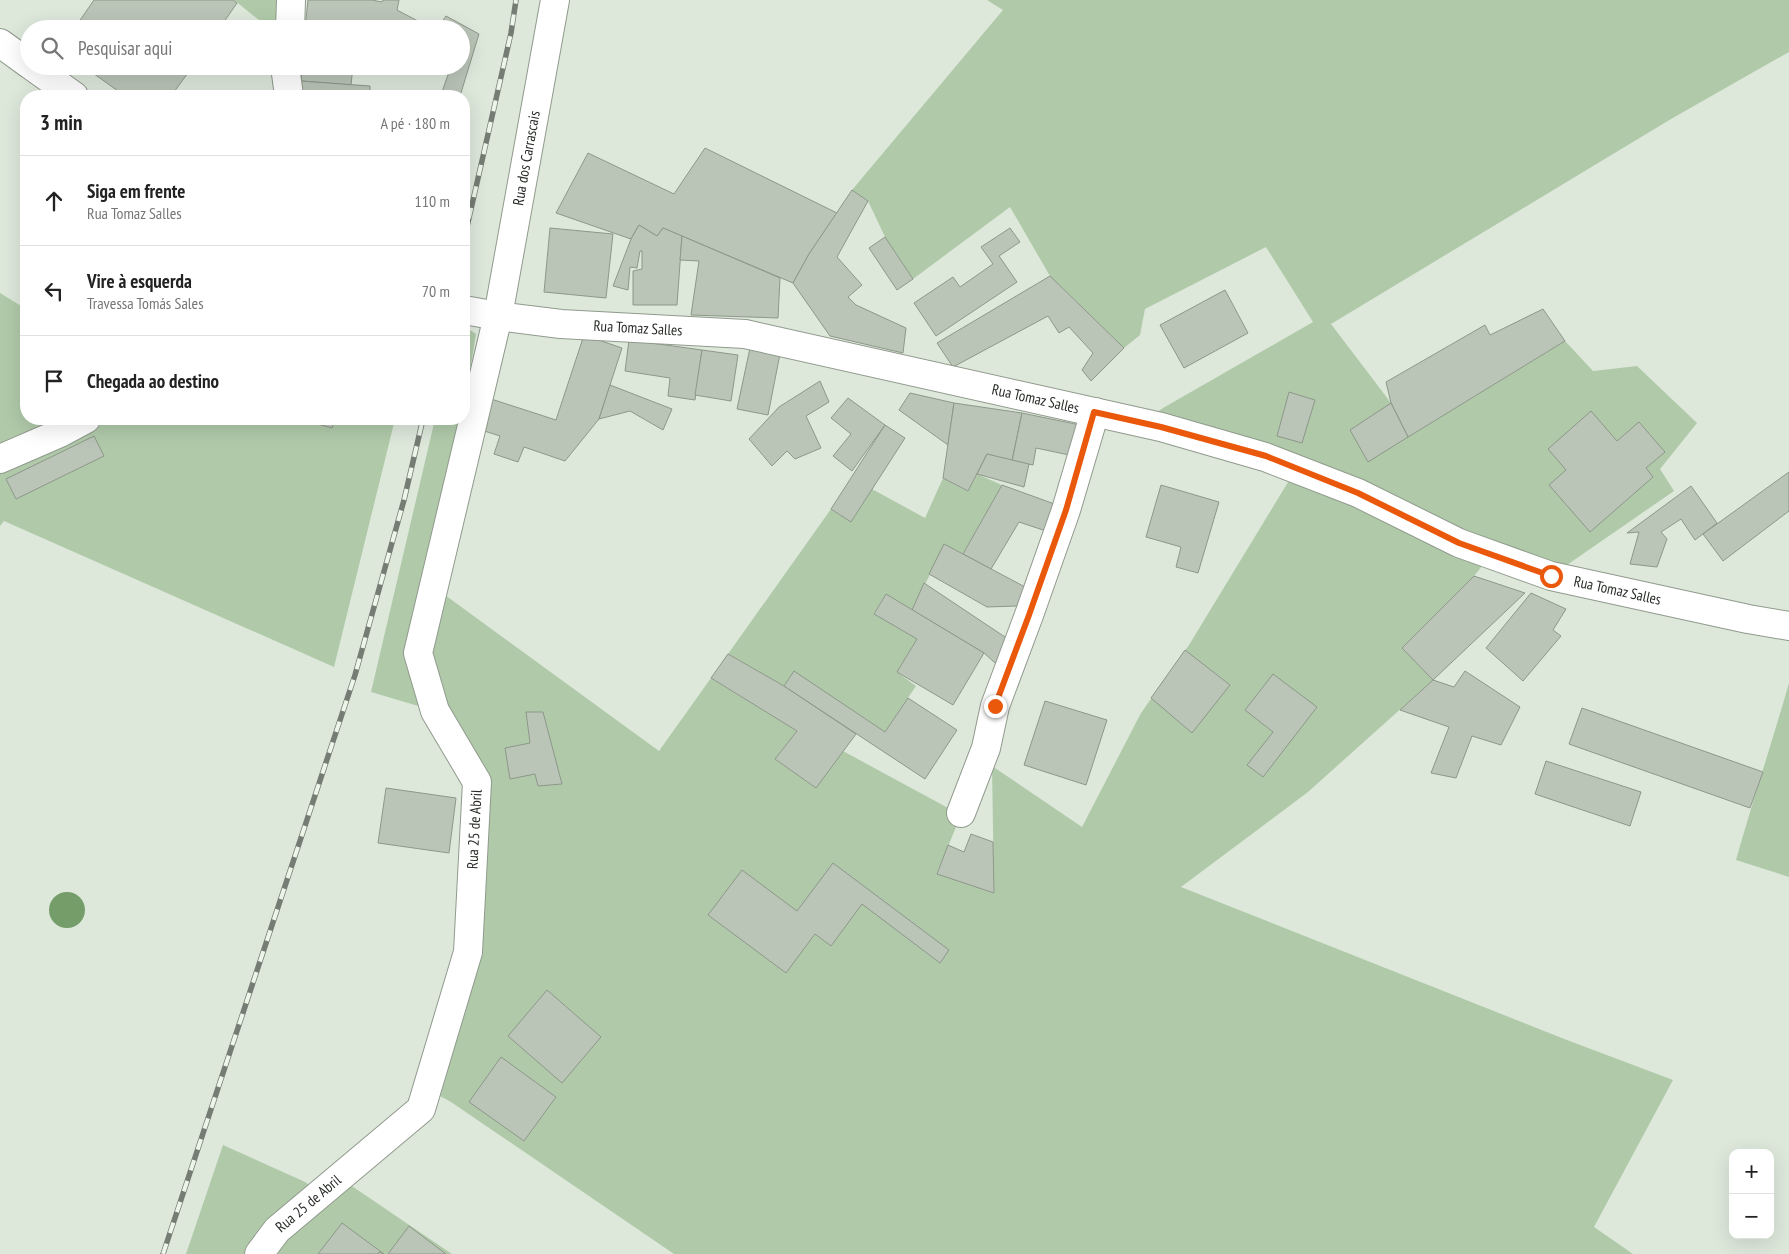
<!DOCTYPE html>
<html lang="pt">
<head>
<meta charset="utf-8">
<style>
  :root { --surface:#fff; --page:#f6f6f6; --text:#222; --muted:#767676; --line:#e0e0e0 }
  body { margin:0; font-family:"PT Sans Narrow",sans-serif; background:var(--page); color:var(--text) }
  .controls { position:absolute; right:15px; bottom:15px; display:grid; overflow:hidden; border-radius:10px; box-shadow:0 5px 20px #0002 }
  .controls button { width:45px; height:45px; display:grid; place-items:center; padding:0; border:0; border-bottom:1px solid var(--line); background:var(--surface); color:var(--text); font:25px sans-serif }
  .stop { position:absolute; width:15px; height:15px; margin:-11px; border:4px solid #ea580c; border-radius:50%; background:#fff }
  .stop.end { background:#ea580c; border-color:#fff; box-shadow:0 1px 5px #0008 }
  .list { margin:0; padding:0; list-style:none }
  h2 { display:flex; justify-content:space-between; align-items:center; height:65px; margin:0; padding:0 20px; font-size:21px }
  h2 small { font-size:16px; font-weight:400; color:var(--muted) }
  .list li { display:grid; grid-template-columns:32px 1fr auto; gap:15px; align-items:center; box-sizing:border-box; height:90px; padding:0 20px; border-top:1px solid var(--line) }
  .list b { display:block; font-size:19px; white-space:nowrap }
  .list p { margin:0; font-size:16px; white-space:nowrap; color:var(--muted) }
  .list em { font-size:16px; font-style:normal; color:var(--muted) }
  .icon { flex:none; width:28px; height:28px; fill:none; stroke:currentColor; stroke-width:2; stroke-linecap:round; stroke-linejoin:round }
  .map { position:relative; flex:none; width:1789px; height:1254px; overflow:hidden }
  .search { position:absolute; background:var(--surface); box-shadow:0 5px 20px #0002; left:20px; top:20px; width:450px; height:55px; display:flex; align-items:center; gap:12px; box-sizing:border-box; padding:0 18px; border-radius:28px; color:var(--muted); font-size:19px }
  .panel { position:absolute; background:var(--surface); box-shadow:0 5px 20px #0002; left:20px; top:90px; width:450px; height:335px; border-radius:20px }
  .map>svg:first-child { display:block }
</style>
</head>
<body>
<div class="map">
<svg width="1789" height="1254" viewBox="0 0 1789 1254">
  <rect width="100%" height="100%" fill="#dde8db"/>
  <g fill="#b0caa9">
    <polygon points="234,0 291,0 290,29 270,29"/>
    <polygon points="987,0 1789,0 1789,52 1671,119 1331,324 1391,403 1408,437 1565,341 1593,371 1637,366 1697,423 1660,469 1674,491 1551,576 1491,555 1474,576 1403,648 1433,680 1308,792 1181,887 1567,1040 1673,1080 1594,1227 1633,1254 674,1254 451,1102 429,1090 468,952 477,782 435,711 371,692 435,419 462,419 434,587 659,751 711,678 797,731 775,759 816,788 843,751 961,815 937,873 994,893 992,766 1082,827 1141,713 1189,645 1296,469 1142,423 1163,408 1313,322 1266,247 1145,309 1140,335 1124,348 1050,276 1010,207 913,279 885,237 868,201 852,190 1003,10"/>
    <polygon points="0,293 26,309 26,419 395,419 334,667 4,521 0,526"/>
    <polygon points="464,326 476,334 464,407"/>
    <polygon points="977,474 1002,485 963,554 945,545 912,610 886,594 874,613 917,639 897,672 916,686 885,732 794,672 784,686 728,654 831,509 851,522 872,489 925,518 943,478 968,491"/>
    <path d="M1789,683V877L1736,860C1753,800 1772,742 1789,683Z"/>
    <polygon points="223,1145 303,1181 322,1192 340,1178 452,1254 186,1254"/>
  </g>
  <circle fill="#759d69" cx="67" cy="910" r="18"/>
  <g fill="#bac4b7" stroke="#8d978a">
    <polygon points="94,0 233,0 237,3 219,29 74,29"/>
    <polygon points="308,0 372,0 382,2 383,0 399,0 397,10 433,29 305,29"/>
    <polygon points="446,16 479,34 460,96 441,95 451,66 461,66 461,29 437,29"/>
    <polygon points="83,66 193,66 171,96 125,96"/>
    <polygon points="302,66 353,66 351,85 301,81"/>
    <polygon points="301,81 370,86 370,96 303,96"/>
    <polygon points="705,148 837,213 809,254 793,283 663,228 657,236 639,225 631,239 556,213 588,153 674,194"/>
    <polygon points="852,190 868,201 837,257 862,285 848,297 856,305 906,328 903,353 830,336 793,283 809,254"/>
    <polygon points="639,225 657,236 663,228 682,236 677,305 633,305 633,271 642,269 642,251 640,251 637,268 630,267 628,290 613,286 631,239"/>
    <polygon points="550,228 613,234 606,298 544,292"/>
    <polygon points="1010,228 1020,242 999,256 1017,282 936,336 914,303 953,277 960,287 993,264 981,247"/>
    <polygon points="682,236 780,278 778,318 691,315 699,261 680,260"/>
    <polygon points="885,237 913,279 897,290 869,248"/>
    <polygon points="1050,276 1124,348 1091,381 1082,370 1093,353 1069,327 1059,333 1048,316 953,367 937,343"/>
    <polygon points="1225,290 1248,333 1184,368 1160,325"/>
    <polygon points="1543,309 1565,341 1408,437 1391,403 1386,382 1485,325 1490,335"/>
    <polygon points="584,335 622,348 599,419 565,461 524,447 518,462 494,454 500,436 475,428 485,397 556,420"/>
    <polygon points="629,340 702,350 695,400 668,396 670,378 625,371"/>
    <polygon points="750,348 780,354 768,415 737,409"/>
    <polygon points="702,350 738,355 731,401 695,395"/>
    <polygon points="820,381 829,402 806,416 821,448 795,459 787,451 772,466 749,439 779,407"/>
    <polygon points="610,385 672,409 663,430 630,411 599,419"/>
    <polygon points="1289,392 1315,400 1302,443 1277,436"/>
    <polygon points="910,393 954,403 948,445 899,410"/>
    <polygon points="848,398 885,425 852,471 833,456 851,434 831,418"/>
    <polygon points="954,403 1022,413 1012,461 987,454 968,491 943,478"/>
    <polygon points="1391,403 1408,437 1368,462 1350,430"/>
    <polygon points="1591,411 1617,441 1639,422 1665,452 1646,468 1653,477 1590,532 1549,485 1566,470 1548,449"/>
    <polygon points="1022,413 1080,425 1074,456 1036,448 1033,465 1012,461"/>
    <polygon points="300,419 335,419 332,428"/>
    <polygon points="885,425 905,438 851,522 831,509"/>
    <polygon points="94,436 104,456 16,499 6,479"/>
    <polygon points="987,454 1029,464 1024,487 977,474"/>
    <polygon points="1789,472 1789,511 1723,561 1703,534"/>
    <polygon points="1002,485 1060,506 1049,532 1019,522 991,569 963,554"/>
    <polygon points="1161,485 1219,502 1198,573 1176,567 1181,547 1146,537"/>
    <polygon points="1691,486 1717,523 1695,540 1681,519 1661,532 1667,539 1657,567 1630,564 1639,532 1627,533"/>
    <polygon points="944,544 1027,588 1017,606 987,607 929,574"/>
    <polygon points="1474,576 1525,593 1433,680 1402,648"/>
    <polygon points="924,583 1014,643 1003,670 984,653 912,610"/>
    <polygon points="1531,593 1566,609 1553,630 1561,636 1523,681 1486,648"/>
    <polygon points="886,594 984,653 953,705 897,672 917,639 874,614"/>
    <polygon points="1185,650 1230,685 1192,733 1151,698"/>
    <polygon points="728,654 784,686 856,734 816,788 775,759 797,731 711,678"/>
    <polygon points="794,671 885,732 908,698 957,730 925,779 784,686"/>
    <polygon points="1465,671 1520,707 1501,745 1472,736 1456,778 1431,773 1449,727 1400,710 1433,680 1454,687"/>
    <polygon points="1273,674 1317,707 1263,777 1247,765 1273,732 1245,710"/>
    <polygon points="1045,701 1107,720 1086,785 1024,765"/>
    <polygon points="1582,708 1763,772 1750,808 1569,744"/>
    <polygon points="526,712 543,712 562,784 538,786 535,774 510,779 505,748 530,743"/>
    <polygon points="1546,761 1641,792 1630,826 1535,794"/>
    <polygon points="386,788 456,798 449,853 378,843"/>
    <polygon points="971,834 993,842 994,893 937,874 948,845 964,852"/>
    <polygon points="833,863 949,950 940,963 862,904 831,946 815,934 786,973 708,915 742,870 797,911"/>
    <polygon points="547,990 601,1037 562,1083 508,1036"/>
    <polygon points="501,1057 556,1097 524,1141 469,1102"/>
    <polygon points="342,1223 384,1254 379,1252 378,1254 318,1254"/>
    <polygon points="409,1226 446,1254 388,1254"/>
  </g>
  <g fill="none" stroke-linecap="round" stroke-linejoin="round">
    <g stroke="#909a8d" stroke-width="30">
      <g id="minor">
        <polyline points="290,29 291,0"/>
        <polyline points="0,43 29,64"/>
        <polyline points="32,66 74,96"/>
        <polyline points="285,66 289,96"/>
        <path id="s1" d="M464,310L498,316L561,324L745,334L1161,427L1265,457L1358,493L1459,543L1551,576L1748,619L1789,626"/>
        <polyline points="0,459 60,433 86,419"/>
        <polyline points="961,813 986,748 995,706 1029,615 1066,510 1095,412"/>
        <path id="s2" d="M259,1254L277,1230L421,1109L468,952L477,782L435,711L418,653L498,316L555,0"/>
      </g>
    </g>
    <use href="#minor" stroke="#fff" stroke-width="28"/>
    <g stroke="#757c73" stroke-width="5.5">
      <g id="rail">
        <polyline points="464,240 511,33 516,0"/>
        <polyline points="163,1254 355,675 404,500 423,419"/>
      </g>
    </g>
    <use href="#rail" stroke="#ebf5e8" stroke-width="4" stroke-dasharray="11" stroke-linecap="butt"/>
  </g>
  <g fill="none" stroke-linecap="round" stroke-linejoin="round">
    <polyline stroke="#ea580c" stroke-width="6" points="995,706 1029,615 1066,510 1094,412 1161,427 1266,456 1358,493 1459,543 1551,576"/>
  </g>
  <g text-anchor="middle" stroke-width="4" stroke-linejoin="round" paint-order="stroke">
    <g font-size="15" fill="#282c27" stroke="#ebf5e8">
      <text dy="5" stroke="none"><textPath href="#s2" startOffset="1202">Rua dos Carrascais</textPath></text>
      <text dy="5" stroke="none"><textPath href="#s1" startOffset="175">Rua Tomaz Salles</textPath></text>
      <text dy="5" stroke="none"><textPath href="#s1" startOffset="580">Rua Tomaz Salles</textPath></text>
      <text dy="5" stroke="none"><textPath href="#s1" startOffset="1195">Rua Tomaz Salles</textPath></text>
      <text dy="5" stroke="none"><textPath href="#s2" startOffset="505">Rua 25 de Abril</textPath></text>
      <text dy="5" stroke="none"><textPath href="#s2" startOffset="71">Rua 25 de Abril</textPath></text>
    </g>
  </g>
</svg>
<div class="controls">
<button>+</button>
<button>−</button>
</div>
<div class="stop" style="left:1551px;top:576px"></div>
<div class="stop end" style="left:995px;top:706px"></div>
<div class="search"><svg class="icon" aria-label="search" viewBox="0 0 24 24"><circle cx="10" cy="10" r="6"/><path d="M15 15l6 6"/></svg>Pesquisar aqui</div>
<section class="panel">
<h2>3 min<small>A pé · 180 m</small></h2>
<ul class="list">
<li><svg class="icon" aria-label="ahead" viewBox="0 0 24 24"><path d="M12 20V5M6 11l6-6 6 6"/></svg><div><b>Siga em frente</b><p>Rua Tomaz Salles</p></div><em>110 m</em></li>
<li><svg class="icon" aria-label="left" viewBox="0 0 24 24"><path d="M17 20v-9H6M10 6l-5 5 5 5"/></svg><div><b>Vire à esquerda</b><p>Travessa Tomás Sales</p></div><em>70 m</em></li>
<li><svg class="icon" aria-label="arrive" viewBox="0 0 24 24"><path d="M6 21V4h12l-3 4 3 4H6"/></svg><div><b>Chegada ao destino</b></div></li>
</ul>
</section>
</div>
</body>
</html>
